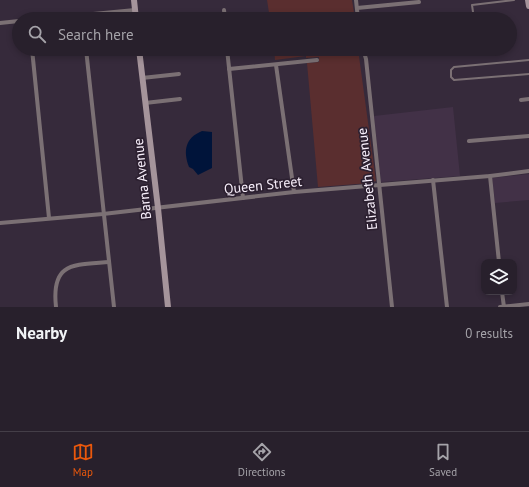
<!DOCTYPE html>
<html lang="en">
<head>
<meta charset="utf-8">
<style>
  :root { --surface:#28202c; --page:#342d38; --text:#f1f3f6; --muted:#a5a3a9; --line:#443e48; --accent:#ea580c }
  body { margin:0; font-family:"PT Sans",sans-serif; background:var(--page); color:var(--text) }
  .controls { position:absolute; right:12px; bottom:12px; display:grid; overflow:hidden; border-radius:8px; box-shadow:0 2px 6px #0003 }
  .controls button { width:36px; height:36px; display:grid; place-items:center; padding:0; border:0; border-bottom:1px solid var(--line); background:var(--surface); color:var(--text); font:20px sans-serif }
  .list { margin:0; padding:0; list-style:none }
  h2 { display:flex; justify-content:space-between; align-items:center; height:52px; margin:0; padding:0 16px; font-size:17px }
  h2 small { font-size:13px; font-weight:400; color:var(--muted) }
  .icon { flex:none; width:22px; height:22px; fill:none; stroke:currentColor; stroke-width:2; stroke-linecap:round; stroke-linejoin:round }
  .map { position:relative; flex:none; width:529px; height:307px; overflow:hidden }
  .search { position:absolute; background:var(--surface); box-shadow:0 2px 6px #0003; left:12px; right:12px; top:12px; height:44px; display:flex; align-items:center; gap:10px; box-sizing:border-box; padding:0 14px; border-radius:22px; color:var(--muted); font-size:15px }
  .sheet { height:124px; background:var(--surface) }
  nav { display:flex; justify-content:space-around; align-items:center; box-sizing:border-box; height:56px; border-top:1px solid var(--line); background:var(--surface); font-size:11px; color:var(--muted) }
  nav a { display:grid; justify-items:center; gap:2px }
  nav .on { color:var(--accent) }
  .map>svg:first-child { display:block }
</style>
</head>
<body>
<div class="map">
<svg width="529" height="307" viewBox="0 0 529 307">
  <rect width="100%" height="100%" fill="#362a3b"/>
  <g fill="#423147">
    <polygon points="453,107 460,176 381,182 374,116"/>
    <polygon points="529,174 529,200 495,203 492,178"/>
  </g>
  <g fill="#5a2e2f">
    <polygon points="267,0 352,0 355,19 270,19"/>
    <polygon points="274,49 358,49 376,181 370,183 318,187 307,63 319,62 319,57 306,58 306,56 275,60"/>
  </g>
  <path fill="#00143a" d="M202,131L212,132V168L198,175L193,169L189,167C183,151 185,138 202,131Z"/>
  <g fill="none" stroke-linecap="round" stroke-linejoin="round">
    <g stroke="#7b7074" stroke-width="2">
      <polyline points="474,19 472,5 514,0"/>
      <polyline points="529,60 454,67 451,70 451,77 454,80 529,74"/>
    </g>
    <g stroke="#7b7074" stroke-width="4">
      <polyline points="356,0 358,19"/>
      <polyline points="357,8 419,2"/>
      <polyline points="224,10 225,19"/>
      <polyline points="41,19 135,10"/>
      <polyline points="0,23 19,21"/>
      <polyline points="32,49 49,218"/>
      <polyline points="86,49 114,307"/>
      <polyline points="227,49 243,198"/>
      <polyline points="363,49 366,59 392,307"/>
      <polyline points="139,51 153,49"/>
      <polyline points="276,65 294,192"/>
      <polyline points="229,69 317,60"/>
      <polyline points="142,78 179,74"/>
      <polyline points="521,100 529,99"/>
      <polyline points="145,103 180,99"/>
      <polyline points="469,141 529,136"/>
      <polyline points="490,176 499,262"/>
      <polyline points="433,180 447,307"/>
      <polyline points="0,223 103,214 294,192 490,176 529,171"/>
      <polyline points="502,292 504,307"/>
      <path d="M56,307C51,262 73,265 109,262"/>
      <polyline points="500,307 529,304"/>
    </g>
    <g stroke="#a5949b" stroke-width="6">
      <polyline points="134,0 136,19"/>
      <polyline points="528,0 529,6"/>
      <polyline points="139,49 158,208 168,307"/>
    </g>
  </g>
  <g text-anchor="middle" stroke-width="3.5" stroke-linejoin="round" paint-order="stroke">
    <g font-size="14" fill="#f7eefa" stroke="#2c2030">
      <text transform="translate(142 179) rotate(-96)" y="5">Barna Avenue</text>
      <text transform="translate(367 179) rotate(-96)" y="5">Elizabeth Avenue</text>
      <text transform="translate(263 185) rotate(-6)" y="5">Queen Street</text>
    </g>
  </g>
</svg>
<div class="controls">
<button><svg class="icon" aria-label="layers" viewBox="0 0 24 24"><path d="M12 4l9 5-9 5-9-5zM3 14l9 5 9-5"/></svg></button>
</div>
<div class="search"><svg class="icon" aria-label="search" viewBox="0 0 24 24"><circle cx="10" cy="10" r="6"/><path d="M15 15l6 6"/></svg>Search here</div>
</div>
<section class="sheet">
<h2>Nearby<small>0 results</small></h2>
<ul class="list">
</ul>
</section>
<nav>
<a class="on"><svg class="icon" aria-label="map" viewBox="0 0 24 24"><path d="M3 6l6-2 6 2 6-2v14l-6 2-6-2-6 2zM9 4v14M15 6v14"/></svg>Map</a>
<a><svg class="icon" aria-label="directions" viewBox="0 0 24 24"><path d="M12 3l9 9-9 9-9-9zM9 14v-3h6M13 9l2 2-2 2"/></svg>Directions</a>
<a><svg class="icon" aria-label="saved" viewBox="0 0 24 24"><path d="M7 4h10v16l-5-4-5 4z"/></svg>Saved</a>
</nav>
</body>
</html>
